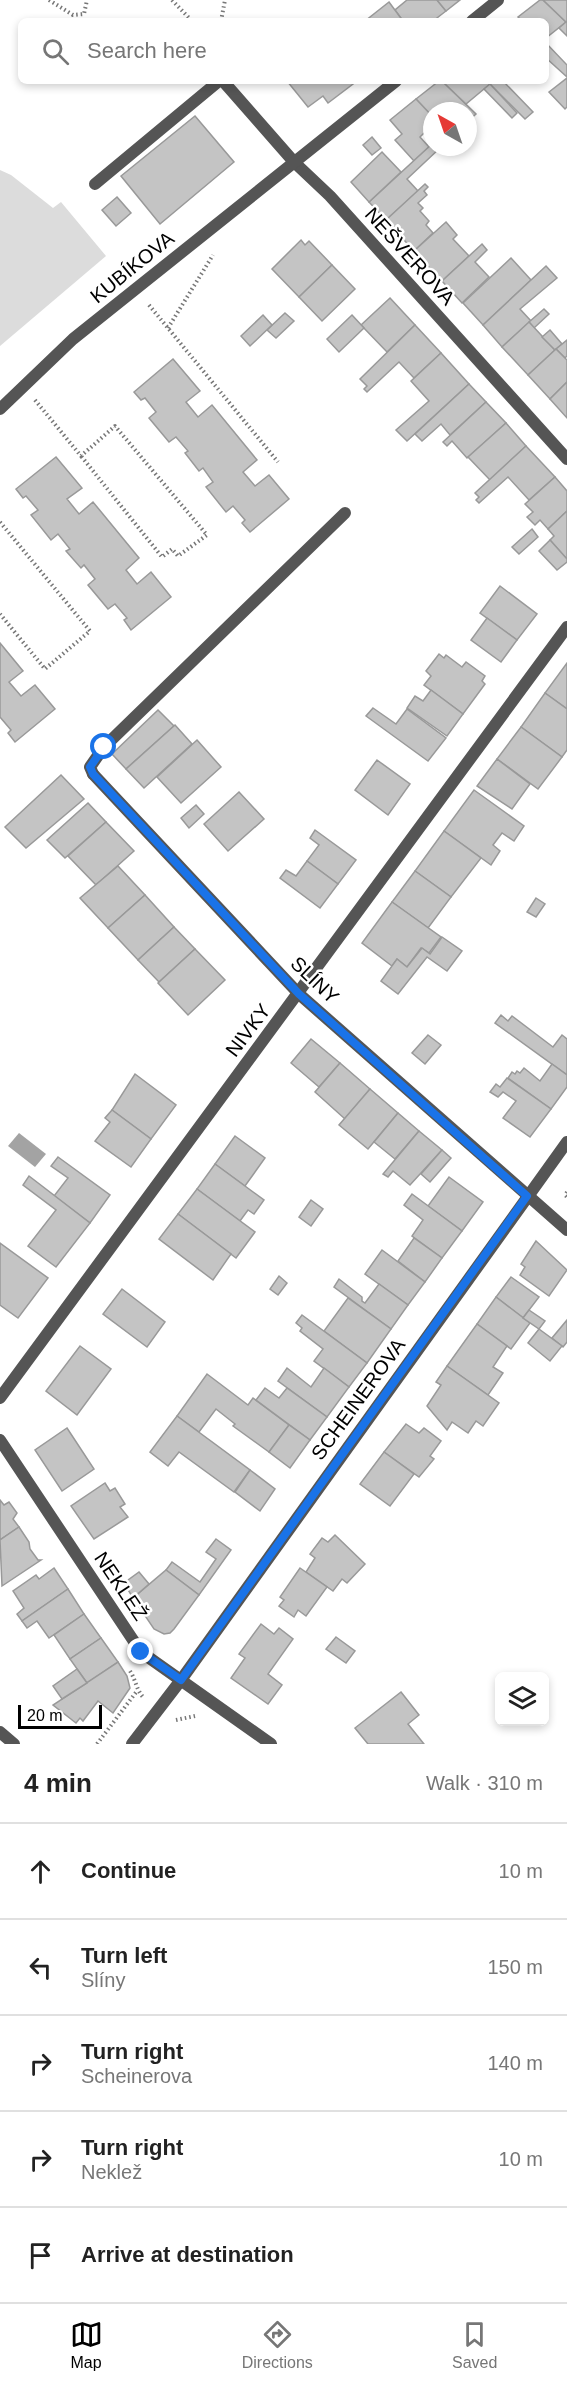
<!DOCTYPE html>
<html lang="en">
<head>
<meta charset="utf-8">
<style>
  :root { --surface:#fff; --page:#f2f2f2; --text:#222; --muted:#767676; --line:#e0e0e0; --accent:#000 }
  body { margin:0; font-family:Arial,sans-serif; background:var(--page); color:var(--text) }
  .controls { position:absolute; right:18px; bottom:18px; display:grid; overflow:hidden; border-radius:9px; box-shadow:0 3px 9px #0003 }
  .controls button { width:54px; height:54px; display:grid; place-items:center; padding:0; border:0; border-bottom:2px solid var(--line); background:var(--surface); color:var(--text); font:30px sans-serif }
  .compass { position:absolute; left:423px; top:102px; width:54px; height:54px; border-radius:50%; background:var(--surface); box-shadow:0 3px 9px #0003; rotate:320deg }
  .scale { position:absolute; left:18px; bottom:15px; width:84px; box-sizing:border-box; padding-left:6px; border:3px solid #000; border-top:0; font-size:16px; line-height:21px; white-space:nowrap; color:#000; -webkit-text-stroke:4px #fff; paint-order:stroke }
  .stop { position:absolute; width:18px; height:18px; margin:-14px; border:4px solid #1a73e8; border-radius:50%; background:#fff }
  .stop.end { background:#1a73e8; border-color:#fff; box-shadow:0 2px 6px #0008 }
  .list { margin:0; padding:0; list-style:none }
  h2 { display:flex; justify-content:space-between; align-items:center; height:78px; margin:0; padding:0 24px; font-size:26px }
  h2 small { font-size:20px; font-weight:400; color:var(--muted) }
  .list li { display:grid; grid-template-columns:39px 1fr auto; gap:18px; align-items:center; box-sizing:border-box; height:96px; padding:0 24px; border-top:2px solid var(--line) }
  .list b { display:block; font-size:22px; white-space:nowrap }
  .list p { margin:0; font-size:20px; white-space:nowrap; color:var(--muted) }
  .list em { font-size:20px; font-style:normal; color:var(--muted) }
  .icon { flex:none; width:33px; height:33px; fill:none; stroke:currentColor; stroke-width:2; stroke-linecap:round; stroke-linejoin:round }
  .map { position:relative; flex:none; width:567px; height:1744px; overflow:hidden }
  .search { position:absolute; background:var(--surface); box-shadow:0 3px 9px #0003; left:18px; right:18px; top:18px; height:66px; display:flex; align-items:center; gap:15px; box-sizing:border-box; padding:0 21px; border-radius:9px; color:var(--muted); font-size:22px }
  .sheet { height:558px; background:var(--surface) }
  nav { display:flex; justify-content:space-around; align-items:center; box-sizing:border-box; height:84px; border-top:2px solid var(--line); background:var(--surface); font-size:16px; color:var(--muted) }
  nav a { display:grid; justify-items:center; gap:3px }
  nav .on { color:var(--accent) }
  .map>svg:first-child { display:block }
</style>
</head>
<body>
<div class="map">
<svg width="567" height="1744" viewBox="0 0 567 1744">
  <rect width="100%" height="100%" fill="#fff"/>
  <polygon fill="#dcdcdc" points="0,170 11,175 53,208 61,202 106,256 0,346"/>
  <polygon fill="#a3a3a3" points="19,1133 46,1154 35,1167 8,1146"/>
  <g fill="#c4c4c4" stroke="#999" stroke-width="1.5">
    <polygon points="407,0 437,0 446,11 433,21 403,21 395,10"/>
    <polygon points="437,0 460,0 446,11"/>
    <polygon points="540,0 543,0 566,22 546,38 546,21 523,21 518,17"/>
    <polygon points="543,0 567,0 567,22 566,22"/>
    <polygon points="389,2 403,21 365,21"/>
    <polygon points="566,22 567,22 567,36 559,28"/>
    <polygon points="546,43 567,65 567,77 546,58"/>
    <polygon points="567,78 567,107 565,109 549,92"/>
    <polygon points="287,81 357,81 328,103 323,96 308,107"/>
    <polygon points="439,81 442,81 476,114 468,121 468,111 432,111 432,116 416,99"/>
    <polygon points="442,81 484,81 490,84 466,104"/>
    <polygon points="484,81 503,81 533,112 525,119 490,84"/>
    <polygon points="490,84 517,113 512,118 484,89"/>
    <polygon points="416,99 432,116 432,129 430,127 420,137 429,147 414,161 395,140 402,134 390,120"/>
    <polygon points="195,116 234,162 160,224 121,176"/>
    <polygon points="372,137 381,148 372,155 363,145"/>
    <polygon points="432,144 432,147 441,147 407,179 418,191 386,220 369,202"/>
    <polygon points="382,152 401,172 369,202 351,182"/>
    <polygon points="425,184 428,187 424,191 427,195 418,203 423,208 420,211 429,221 426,225 433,233 414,251 386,220"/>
    <polygon points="117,197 131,213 116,226 102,210"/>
    <polygon points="446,222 457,235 453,239 469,256 442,281 414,251"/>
    <polygon points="301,240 305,245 309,241 332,265 299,297 272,269"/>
    <polygon points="482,244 487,250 475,262 489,277 462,303 442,281"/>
    <polygon points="511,258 531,280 483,325 463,303"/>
    <polygon points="332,265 355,289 322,321 299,297"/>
    <polygon points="546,266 557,278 520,309 531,321 502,347 483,325"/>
    <polygon points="390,298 415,325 387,352 361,325"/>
    <polygon points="544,309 549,314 534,328 529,322"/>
    <polygon points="285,313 294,321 276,338 267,330"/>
    <polygon points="263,315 272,325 250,346 241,336"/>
    <polygon points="352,315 364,328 339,352 327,339"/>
    <polygon points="529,322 555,350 528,375 502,347"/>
    <polygon points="415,325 441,353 414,378 399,362 367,392 364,389 367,386 360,379"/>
    <polygon points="550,330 562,344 555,350 542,337"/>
    <polygon points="567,340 567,356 565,358 556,349"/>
    <polygon points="556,349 567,360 567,382 550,399 528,375"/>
    <polygon points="441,353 469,384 407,441 396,430 429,401 411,381"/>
    <polygon points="173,359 200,391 186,402 198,417 212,405 257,460 243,472 255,486 269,475 289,499 250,532 242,523 245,520 233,506 226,512 206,487 213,482 203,468 199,471 185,453 188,451 176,437 169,442 149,418 156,412 145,398 141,400 134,392"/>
    <polygon points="567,382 567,418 550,399"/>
    <polygon points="469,384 486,402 450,435 441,424 422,441 415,434"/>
    <polygon points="486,402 506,423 467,458 452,441 447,446 443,442"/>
    <polygon points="506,423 526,446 490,480 468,457"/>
    <polygon points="526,446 555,477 529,500 508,477 479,503 476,500 479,497 475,493"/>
    <polygon points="56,457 82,488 67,499 79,514 93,502 139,558 126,570 137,584 151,572 171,597 131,630 124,620 127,618 115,604 108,609 88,585 95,579 84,565 81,568 66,551 70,549 58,534 51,540 31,515 38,510 26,496 23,498 16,489"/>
    <polygon points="555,477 567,491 567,511 548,529 540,520 535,525 527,517 533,512 525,504"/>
    <polygon points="567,511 567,559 550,540 554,536 548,529"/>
    <polygon points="532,529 538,537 519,554 512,547"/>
    <polygon points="550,540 567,559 567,562 557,570 539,551"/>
    <polygon points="500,586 537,614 517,640 480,613"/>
    <polygon points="487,618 517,640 501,662 471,640"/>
    <polygon points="0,643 23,671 9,682 21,696 35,685 55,709 15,742 8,733 11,730 0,717"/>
    <polygon points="439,654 444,658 446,655 462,667 466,662 485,676 482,681 485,684 463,714 424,685 431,676 426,671"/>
    <polygon points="567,663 567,709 545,693"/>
    <polygon points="431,690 463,714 447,736 407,708 415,696 423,701"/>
    <polygon points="545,693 567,709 567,750 562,757 521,727"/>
    <polygon points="373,708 396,724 407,709 446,738 428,761 366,716"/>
    <polygon points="158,710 174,726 126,769 112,754"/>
    <polygon points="175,725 192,744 144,788 126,769"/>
    <polygon points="521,727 562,757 538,789 497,759"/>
    <polygon points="197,740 221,767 181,803 157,777"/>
    <polygon points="497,759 530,784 512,809 477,786"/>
    <polygon points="377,760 410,784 388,815 355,790"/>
    <polygon points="61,775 84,799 26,848 5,827"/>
    <polygon points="474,790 524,826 514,841 502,833 493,845 500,851 491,865 444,831"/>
    <polygon points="239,792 264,819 228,851 204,824"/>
    <polygon points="88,803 106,822 65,858 47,840"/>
    <polygon points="196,805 204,814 189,828 181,818"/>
    <polygon points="106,822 134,851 96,885 68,856"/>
    <polygon points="315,830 356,860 338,884 307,861 319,845 310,838"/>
    <polygon points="444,831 481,858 451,897 415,871"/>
    <polygon points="307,861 338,884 320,908 280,878 286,870 296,876"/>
    <polygon points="118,866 145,895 108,928 80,898"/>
    <polygon points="415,871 451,897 428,928 392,902"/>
    <polygon points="145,895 174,927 138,960 108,928"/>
    <polygon points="536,898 545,904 536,917 527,912"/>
    <polygon points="392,902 441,937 429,953 421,948 407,967 397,959 392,966 362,943"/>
    <polygon points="174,927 195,949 159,982 138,960"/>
    <polygon points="442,937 462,951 447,971 427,957 398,994 381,981 397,959 407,967 422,948 430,954"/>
    <polygon points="195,949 225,980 188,1015 158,983"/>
    <polygon points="501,1015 508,1021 512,1016 553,1047 562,1035 567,1039 567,1075 495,1023"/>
    <polygon points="428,1035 441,1045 425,1064 412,1053"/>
    <polygon points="311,1039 340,1063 319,1087 291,1063"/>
    <polygon points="340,1063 370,1089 345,1119 315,1092"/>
    <polygon points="552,1064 567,1075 567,1087 551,1109 508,1078 512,1072 515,1074 517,1071 520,1073 524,1068 540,1081"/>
    <polygon points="135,1074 176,1105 151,1139 112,1110"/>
    <polygon points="507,1078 551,1109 530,1137 503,1118 516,1101 503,1092 498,1097 490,1092 496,1084 500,1087"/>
    <polygon points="370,1089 398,1113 368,1149 339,1125"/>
    <polygon points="112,1110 151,1139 131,1167 95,1141 110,1122 105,1118"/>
    <polygon points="398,1113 419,1131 395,1159 374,1142"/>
    <polygon points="419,1131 442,1150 410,1185 393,1171 388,1177 383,1174"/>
    <polygon points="235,1136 265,1158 245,1186 215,1164"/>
    <polygon points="442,1150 451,1158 430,1182 421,1174"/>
    <polygon points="58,1157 110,1195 90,1223 54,1196 68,1178 51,1166"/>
    <polygon points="215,1164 264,1200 254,1214 248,1210 240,1221 197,1189"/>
    <polygon points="29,1176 90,1223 56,1267 28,1246 56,1210 23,1185"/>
    <polygon points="449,1177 483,1202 462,1231 428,1206"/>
    <polygon points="197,1189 255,1232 236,1258 178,1214"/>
    <polygon points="412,1194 462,1231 442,1258 412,1236 423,1220 404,1205"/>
    <polygon points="311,1200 323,1209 311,1226 299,1217"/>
    <polygon points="178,1214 231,1254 213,1280 159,1239"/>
    <polygon points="414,1238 442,1258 425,1282 398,1261"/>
    <polygon points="536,1241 567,1270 549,1296 520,1275 525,1267 521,1264"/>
    <polygon points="0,1243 48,1278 18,1318 0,1305"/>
    <polygon points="382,1250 425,1282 408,1305 365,1274"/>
    <polygon points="279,1276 287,1283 278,1295 270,1289"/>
    <polygon points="511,1277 539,1297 523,1318 496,1297"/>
    <polygon points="339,1279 362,1297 362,1301 365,1303 379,1284 408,1305 391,1329 334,1287"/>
    <polygon points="122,1289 165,1322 147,1347 103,1314"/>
    <polygon points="496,1297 530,1323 511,1349 477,1324"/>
    <polygon points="348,1298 391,1329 367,1363 324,1331"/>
    <polygon points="529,1310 545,1321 539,1329 523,1318"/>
    <polygon points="302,1315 367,1363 349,1387 314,1361 323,1349 300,1331 302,1328 296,1323"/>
    <polygon points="567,1320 567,1342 563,1347 552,1338"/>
    <polygon points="477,1324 507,1346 493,1367 503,1373 488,1395 447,1366"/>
    <polygon points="539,1329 562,1346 550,1361 528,1343"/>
    <polygon points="80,1346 111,1369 77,1415 46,1391"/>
    <polygon points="447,1366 499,1403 483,1426 476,1421 468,1433 452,1422 447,1430 427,1406 441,1385 436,1382"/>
    <polygon points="287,1368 311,1387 324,1368 349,1387 327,1417 278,1381"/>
    <polygon points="207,1374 248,1405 253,1398 289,1425 269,1452 233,1426 235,1424 216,1409 199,1432 177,1416"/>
    <polygon points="265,1388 279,1398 287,1388 327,1417 310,1440 256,1400"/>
    <polygon points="177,1416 250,1470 234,1492 179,1452 168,1466 150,1452"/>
    <polygon points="406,1424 419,1433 424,1428 441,1441 430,1456 434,1459 419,1477 384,1452"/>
    <polygon points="289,1425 310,1440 290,1468 269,1452"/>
    <polygon points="67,1428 94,1469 62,1491 35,1450"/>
    <polygon points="384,1452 414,1474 390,1506 360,1484"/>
    <polygon points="250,1470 275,1489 260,1511 235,1492"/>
    <polygon points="105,1483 110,1491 115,1488 125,1504 120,1507 128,1517 94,1539 71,1506"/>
    <polygon points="0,1500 4,1505 9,1502 17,1513 13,1519 19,1527 0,1540"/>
    <polygon points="19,1527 29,1542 30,1549 38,1560 41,1560 2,1586 0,1540"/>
    <polygon points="335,1535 365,1564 347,1583 342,1579 333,1591 306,1572 315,1558 310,1554 322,1538 328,1542"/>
    <polygon points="216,1539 231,1550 199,1595 166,1570 172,1562 200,1582 216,1559 206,1552"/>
    <polygon points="54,1568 68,1589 22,1621 17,1614 24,1608 13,1591 36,1575 39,1579"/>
    <polygon points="300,1568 327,1587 306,1616 298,1610 294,1617 279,1606 284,1600 280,1597"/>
    <polygon points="166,1570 199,1595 174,1629 170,1633 164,1634 154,1629 133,1598"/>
    <polygon points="139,1572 149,1584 133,1598 124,1583"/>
    <polygon points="68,1589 84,1614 49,1638 37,1621 27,1628 22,1621"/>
    <polygon points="84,1614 101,1638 70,1659 54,1635"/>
    <polygon points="261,1624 274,1634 279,1628 293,1639 268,1674 282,1685 268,1704 231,1678 245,1658 239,1654"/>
    <polygon points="336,1637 355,1651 346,1663 326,1649"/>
    <polygon points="101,1638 118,1662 87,1683 70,1659"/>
    <polygon points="118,1662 127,1676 130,1688 113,1713 98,1701 83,1721 80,1718 76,1723 53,1705"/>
    <polygon points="77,1669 87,1683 62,1699 53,1686"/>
    <polygon points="401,1692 419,1715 408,1724 424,1744 368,1744 355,1728"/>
  </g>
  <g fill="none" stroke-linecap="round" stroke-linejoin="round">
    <g stroke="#777" stroke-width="4" stroke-dasharray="1.5 3" stroke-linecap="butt">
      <polyline points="49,0 73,15 84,14 87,0"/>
      <polyline points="172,0 192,21"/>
      <polyline points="221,21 225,0"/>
      <polyline points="149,305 278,462"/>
      <polyline points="168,328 213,255"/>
      <polyline points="35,400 81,456 115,426 207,535 178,556 172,549 162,557 81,456"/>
      <polyline points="0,522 90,631 45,669 0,614"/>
      <polyline points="567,1192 565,1195 567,1197"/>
      <path d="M130,1671C136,1680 136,1690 144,1698"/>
      <polyline points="176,1720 195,1716"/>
      <polyline points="97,1744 137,1691"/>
    </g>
    <g stroke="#555" stroke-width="12">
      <polyline points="95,184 219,81"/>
      <polyline points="93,774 90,767 104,747 345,513"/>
      <polyline points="0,1732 14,1744"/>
    </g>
    <g stroke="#555" stroke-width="12">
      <polyline points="472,21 498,0"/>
      <polyline points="223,81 294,162 330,196 567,459"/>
      <polyline points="0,409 73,339 396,81"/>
      <polyline points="93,774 299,994 567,1230"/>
      <polyline points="0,1398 567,627"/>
      <polyline points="0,1440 141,1652 271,1744"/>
      <polyline points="132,1744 181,1680 567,1142"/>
    </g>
  </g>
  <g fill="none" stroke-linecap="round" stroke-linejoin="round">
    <polyline stroke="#1a73e8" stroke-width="8" points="104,747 90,767 93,774 299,994 527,1196 181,1680 141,1652"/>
  </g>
  <g text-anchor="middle" stroke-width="5" stroke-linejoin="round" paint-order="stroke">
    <g font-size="20" fill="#000" stroke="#fff">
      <text transform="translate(410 256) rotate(48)" y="7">NEŠVEROVA</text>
      <text transform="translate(132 267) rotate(-39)" y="7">KUBÍKOVA</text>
      <text transform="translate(315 980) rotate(44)" y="7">SLÍNY</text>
      <text transform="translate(248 1030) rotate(-53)" y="7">NIVKY</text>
      <text transform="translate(358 1399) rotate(-54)" y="7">SCHEINEROVA</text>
      <text transform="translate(121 1586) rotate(56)" y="7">NEKLEŽ</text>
    </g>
  </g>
</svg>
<div class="controls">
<button><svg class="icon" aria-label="layers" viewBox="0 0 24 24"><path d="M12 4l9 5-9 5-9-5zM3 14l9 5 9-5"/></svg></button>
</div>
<svg class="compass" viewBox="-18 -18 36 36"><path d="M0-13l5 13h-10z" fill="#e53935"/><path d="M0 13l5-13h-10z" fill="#767676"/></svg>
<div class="scale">20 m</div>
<div class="stop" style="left:104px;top:747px"></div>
<div class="stop end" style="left:141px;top:1652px"></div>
<div class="search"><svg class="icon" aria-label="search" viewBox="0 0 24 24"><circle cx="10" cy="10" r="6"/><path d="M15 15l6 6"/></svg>Search here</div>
</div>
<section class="sheet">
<h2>4 min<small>Walk · 310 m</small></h2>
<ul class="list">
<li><svg class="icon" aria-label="ahead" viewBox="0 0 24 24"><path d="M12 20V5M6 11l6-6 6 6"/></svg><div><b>Continue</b></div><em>10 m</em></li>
<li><svg class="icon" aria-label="left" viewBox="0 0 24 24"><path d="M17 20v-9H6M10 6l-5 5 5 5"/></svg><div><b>Turn left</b><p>Slíny</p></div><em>150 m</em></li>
<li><svg class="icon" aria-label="right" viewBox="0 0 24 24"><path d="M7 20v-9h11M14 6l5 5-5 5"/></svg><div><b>Turn right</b><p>Scheinerova</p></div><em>140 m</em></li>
<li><svg class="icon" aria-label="right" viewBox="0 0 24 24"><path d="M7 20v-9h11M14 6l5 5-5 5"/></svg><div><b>Turn right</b><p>Neklež</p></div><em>10 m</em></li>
<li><svg class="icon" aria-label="arrive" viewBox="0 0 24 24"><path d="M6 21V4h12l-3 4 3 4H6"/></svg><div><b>Arrive at destination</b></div></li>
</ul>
</section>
<nav>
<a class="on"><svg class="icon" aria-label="map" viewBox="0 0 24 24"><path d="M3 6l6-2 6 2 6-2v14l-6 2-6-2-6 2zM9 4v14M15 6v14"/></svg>Map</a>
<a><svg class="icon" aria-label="directions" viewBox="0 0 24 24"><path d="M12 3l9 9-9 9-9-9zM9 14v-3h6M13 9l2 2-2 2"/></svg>Directions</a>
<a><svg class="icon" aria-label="saved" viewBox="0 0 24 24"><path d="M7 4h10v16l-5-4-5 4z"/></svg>Saved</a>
</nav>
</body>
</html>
